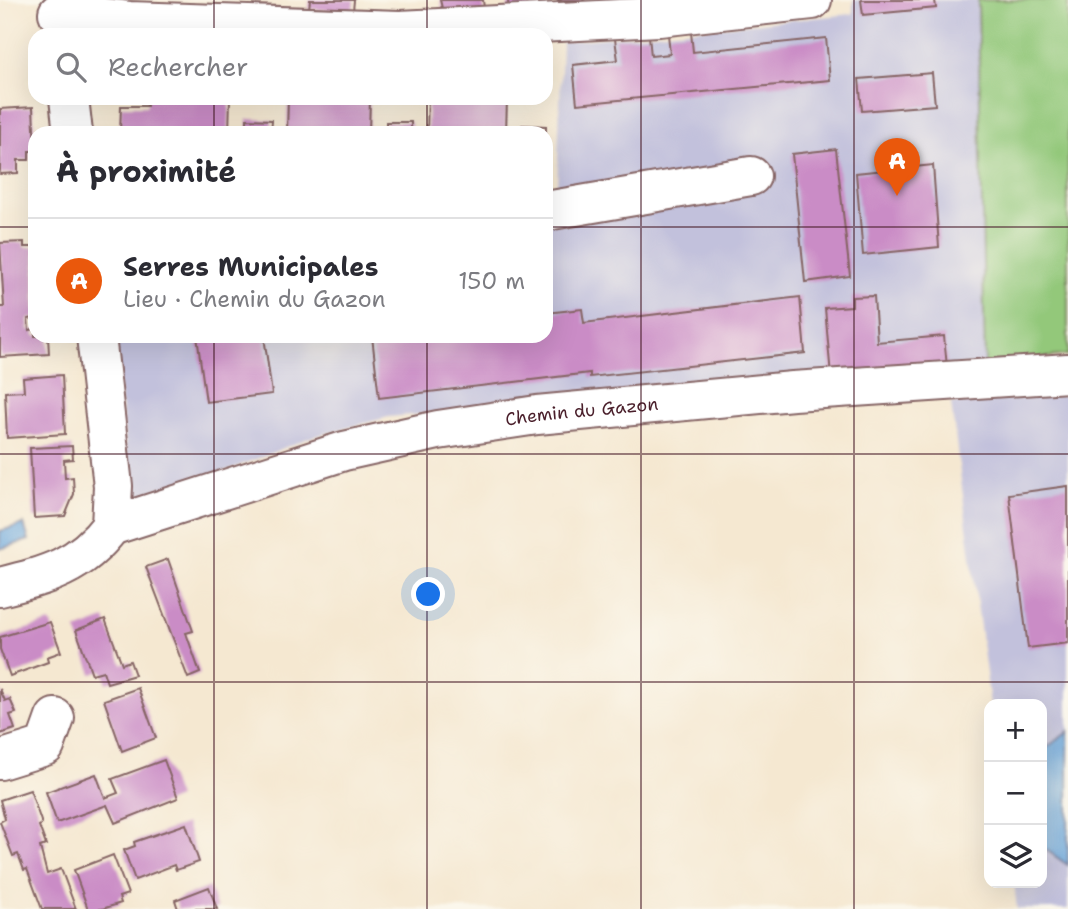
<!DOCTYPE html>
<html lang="fr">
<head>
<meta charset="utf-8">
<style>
  :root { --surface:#fff; --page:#f2f2f3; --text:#2b2b33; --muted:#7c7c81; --line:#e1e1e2; --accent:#ea580c }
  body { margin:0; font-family:"Shantell Sans",sans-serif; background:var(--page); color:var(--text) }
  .controls { position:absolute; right:21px; bottom:21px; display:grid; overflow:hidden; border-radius:14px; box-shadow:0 7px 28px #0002 }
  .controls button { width:63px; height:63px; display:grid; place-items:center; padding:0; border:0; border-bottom:2px solid var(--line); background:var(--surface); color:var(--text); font:35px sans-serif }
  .you { position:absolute; left:429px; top:595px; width:24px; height:24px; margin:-18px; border:5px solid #fff; border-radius:50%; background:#1a73e8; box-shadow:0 0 0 10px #1a73e833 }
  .badge { display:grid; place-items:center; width:46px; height:46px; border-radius:50%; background:var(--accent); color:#fff; font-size:23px; font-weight:700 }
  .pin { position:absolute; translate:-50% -58px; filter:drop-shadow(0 2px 4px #0008) }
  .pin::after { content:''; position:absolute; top:37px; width:24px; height:21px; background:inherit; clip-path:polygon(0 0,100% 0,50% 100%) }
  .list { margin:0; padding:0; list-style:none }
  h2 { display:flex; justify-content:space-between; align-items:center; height:91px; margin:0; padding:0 28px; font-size:30px }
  h2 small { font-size:23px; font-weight:400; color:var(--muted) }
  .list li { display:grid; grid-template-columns:46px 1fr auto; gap:21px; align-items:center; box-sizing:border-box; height:126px; padding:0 28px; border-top:2px solid var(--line) }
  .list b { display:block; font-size:26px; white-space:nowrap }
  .list p { margin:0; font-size:23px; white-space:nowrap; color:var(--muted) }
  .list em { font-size:23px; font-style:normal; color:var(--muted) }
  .icon { flex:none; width:38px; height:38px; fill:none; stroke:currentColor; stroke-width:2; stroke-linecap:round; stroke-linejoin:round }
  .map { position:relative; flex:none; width:1068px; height:909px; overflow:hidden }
  .search { position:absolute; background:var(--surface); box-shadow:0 7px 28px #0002; left:28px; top:28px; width:525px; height:77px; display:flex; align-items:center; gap:18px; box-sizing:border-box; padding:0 24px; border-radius:21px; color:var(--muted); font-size:26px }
  .panel { position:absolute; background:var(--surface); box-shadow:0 7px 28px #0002; left:28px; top:126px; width:525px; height:217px; border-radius:21px }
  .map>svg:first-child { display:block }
</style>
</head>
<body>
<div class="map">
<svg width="1068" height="909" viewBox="0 0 1068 909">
  <rect width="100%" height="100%" fill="#fbf7ec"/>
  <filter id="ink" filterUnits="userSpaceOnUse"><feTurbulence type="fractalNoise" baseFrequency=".0143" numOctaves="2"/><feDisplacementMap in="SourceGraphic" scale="14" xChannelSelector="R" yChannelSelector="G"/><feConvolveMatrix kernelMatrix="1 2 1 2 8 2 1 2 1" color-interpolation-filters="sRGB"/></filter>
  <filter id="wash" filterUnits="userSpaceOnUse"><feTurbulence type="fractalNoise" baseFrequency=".00686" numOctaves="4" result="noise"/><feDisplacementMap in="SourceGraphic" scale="28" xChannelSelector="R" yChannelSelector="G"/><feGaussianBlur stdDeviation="1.57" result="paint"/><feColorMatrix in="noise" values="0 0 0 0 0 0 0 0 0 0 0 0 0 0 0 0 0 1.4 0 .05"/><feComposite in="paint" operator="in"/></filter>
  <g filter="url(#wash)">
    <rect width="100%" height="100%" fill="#f5e8d1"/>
    <g fill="#c2c1dc">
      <polygon points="853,0 978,0 985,364 389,417 311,437 151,501 131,492 113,336 546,336 546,189 557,188 562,42 853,14"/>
      <polygon points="1068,395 1068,909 1017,909 1014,883 1042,883 1042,704 990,704 951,403"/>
    </g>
    <polygon fill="#93c87a" stroke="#6e7452" stroke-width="2" points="978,0 1068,0 1068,355 985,364"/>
    <g fill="#6aa6db" stroke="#5a6283" stroke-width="2">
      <polygon points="24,524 29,540 0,549 0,531"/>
      <polygon points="1068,732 1068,865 1042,847 1042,751"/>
    </g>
    <g id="blocks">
      <g fill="#ca8cc6">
        <polygon points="310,0 354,0 353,11 309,9"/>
        <polygon points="440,0 483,0 485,16 445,20"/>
        <polygon points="508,0 534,0 535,11 509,14"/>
        <polygon points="558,0 584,0 584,6 559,8"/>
        <polygon points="861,0 935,0 936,8 863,15"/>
        <polygon points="691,32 693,52 826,38 830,80 577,104 573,65 618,60 615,39 649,36 651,56 670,54 668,34"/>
        <polygon points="932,73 935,105 862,111 859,79"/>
        <polygon points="147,98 230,98 229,133 120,133 121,106 147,106"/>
        <polygon points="288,98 370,98 369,133 287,133"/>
        <polygon points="428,98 507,98 506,133 427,133"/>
        <polygon points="33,107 35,151 29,151 29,160 18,160 18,173 0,174 0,109"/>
        <polygon points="247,119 272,120 271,133 247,133"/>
        <rect x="386" y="122" width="25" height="11"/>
        <polygon points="522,125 546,126 546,133 521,133"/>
        <polygon points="836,149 850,276 805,282 792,154"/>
        <polygon points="933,165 939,247 863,255 856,173"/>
        <polygon points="24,242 24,247 35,247 35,318 28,319 29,330 35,329 35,336 48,336 49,354 0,357 0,307 4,307 0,243"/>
        <polygon points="874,296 877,342 944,336 947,367 831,376 825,308 852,306 852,297"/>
        <polygon points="800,297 805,353 590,377 590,373 379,398 372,336 546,336 546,313 582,309 584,323"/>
        <polygon points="197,336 264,336 272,394 206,402"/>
        <polygon points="62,375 65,434 7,438 5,392 24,391 23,378"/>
        <polygon points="72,446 73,459 64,460 65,478 73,477 74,494 65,516 34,518 30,448"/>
        <polygon points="1068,486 1068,643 1028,648 1009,494"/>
        <polygon points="168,559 193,631 186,633 200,673 188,678 146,567"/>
        <polygon points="105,619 122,664 130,661 135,675 107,683 103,671 92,674 76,630"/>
        <polygon points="50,622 61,652 47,657 48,662 10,676 0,649 0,637"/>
        <polygon points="138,688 156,738 122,751 104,700"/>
        <polygon points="0,689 5,701 10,699 16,713 10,715 15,729 0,734"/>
        <polygon points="164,760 178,798 115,823 107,805 57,823 46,792 96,774 105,798 118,793 112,779"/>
        <polygon points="30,790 42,824 39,826 46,845 40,847 47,874 61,869 76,909 42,909 27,869 24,870 18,854 13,856 0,822 5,819 0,800"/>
        <polygon points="186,824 199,862 176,870 174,865 135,880 124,850 135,846 134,842"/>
        <polygon points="113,855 128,894 119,897 121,903 102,909 88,909 74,870"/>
        <polygon points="209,887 217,909 178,909 175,900"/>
      </g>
    </g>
  </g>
  <g filter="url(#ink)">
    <use href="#blocks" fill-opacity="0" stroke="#866565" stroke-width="2"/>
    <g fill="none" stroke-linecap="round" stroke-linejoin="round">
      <g stroke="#866565" stroke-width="42">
        <g id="minor">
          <polyline points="58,13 129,21 400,30 659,17 812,0"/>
          <polyline points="69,98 73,133"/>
          <polyline points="546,211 751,176"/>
          <polyline points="96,336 113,486 111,526"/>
          <path id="s1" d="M111,526L344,451L438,430L537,415L793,391L1068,373"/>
          <path d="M0,587C48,575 80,567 111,526"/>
          <polyline points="0,760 45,746 55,718"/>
        </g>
      </g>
      <use href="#minor" stroke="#fff" stroke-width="38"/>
    </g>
  </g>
  <path fill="none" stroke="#4a1f2b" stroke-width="2" stroke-opacity="0.55" d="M214,0V35M427,0V35M641,0V909M854,0V909M214,98V133M427,98V133M0,227H35M546,227H1068M214,336V909M427,336V909M0,454H1068M0,682H1068"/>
  <g text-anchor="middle" stroke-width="7" stroke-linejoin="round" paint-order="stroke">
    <g font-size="18" fill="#4a1f2b" stroke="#fbf7ec">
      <text dy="6" stroke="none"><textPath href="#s1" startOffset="486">Chemin du Gazon</textPath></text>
    </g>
  </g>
</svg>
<div class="controls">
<button>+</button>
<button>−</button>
<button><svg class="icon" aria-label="layers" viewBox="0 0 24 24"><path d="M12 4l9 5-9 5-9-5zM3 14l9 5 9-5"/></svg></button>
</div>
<div class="you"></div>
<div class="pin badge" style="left:897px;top:196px">A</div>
<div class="search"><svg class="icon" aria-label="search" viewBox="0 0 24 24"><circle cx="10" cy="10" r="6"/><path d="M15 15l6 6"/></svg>Rechercher</div>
<section class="panel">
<h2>À proximité<small></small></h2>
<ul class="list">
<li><span class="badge">A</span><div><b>Serres Municipales</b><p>Lieu · Chemin du Gazon</p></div><em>150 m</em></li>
</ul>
</section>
</div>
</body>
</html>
